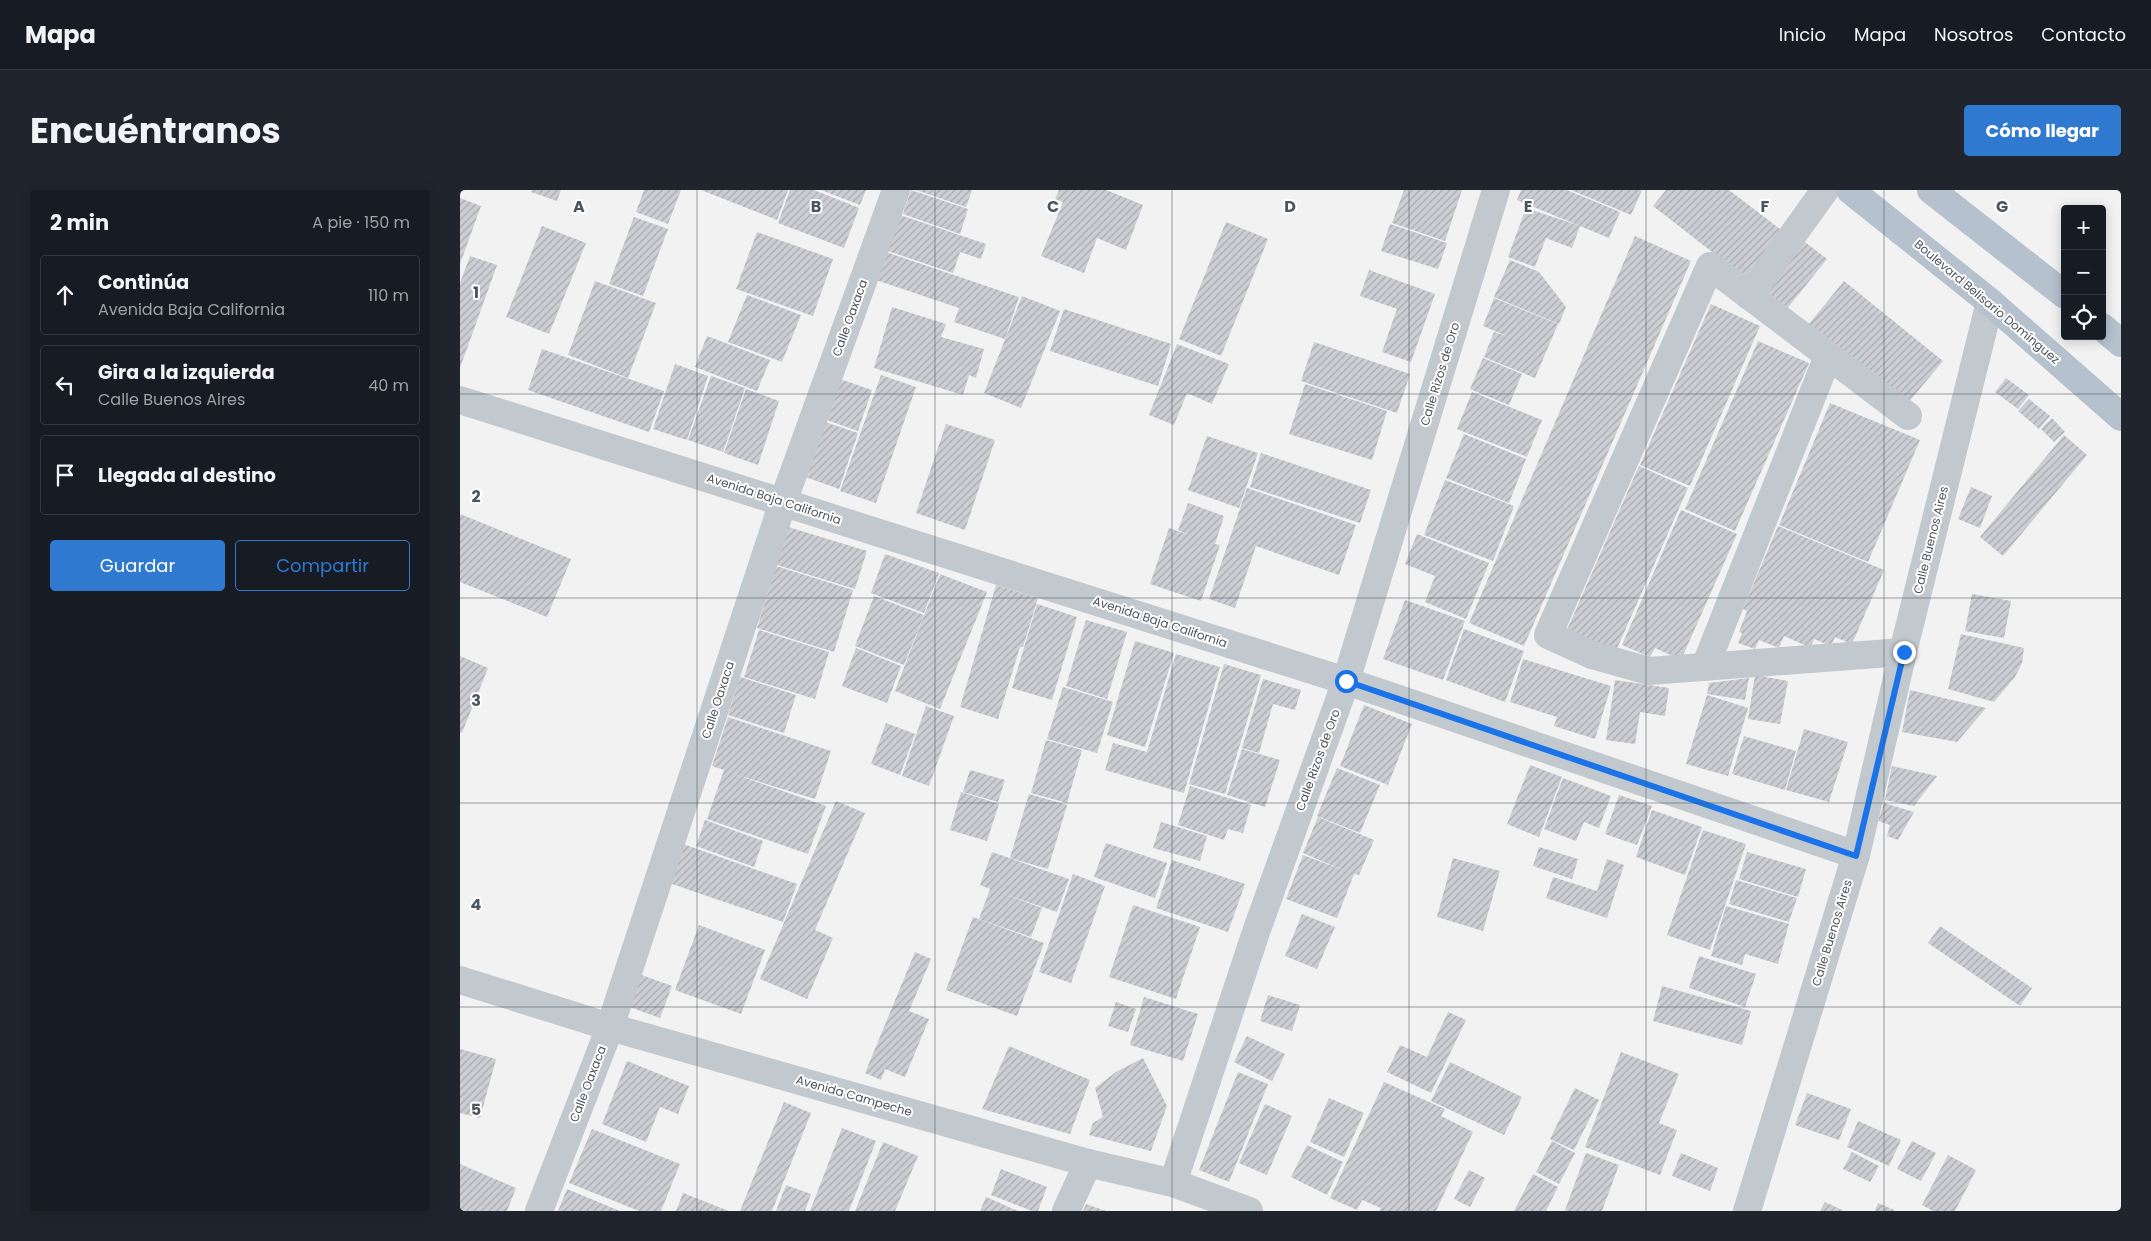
<!DOCTYPE html>
<html lang="es">
<head>
<meta charset="utf-8">
<style>
  :root { --surface:#171b24; --page:#20242c; --text:#f1f3f6; --muted:#9ea1a6; --line:#363941; --accent:#2f7ad0 }
  body { margin:0; font-family:Poppins,sans-serif; background:var(--page); color:var(--text) }
  .controls { position:absolute; right:15px; top:15px; display:grid; overflow:hidden; border-radius:5px; box-shadow:0 2px 12px #0003 }
  .controls button { width:45px; height:45px; display:grid; place-items:center; padding:0; border:0; border-bottom:1px solid var(--line); background:var(--surface); color:var(--text); font:25px sans-serif }
  .stop { position:absolute; width:15px; height:15px; margin:-11px; border:4px solid #1a73e8; border-radius:50%; background:#fff }
  .stop.end { background:#1a73e8; border-color:#fff; box-shadow:0 1px 5px #0008 }
  .list { margin:0; padding:0; list-style:none }
  h2 { display:flex; justify-content:space-between; align-items:center; height:65px; margin:0; padding:0 20px; font-size:21px }
  h2 small { font-size:16px; font-weight:400; color:var(--muted) }
  .list li { display:grid; grid-template-columns:32px 1fr auto; gap:15px; align-items:center; box-sizing:border-box; height:80px; margin:0 10px 10px; padding:0 10px; border:1px solid var(--line); border-radius:5px }
  .list b { display:block; font-size:19px; white-space:nowrap }
  .list p { margin:0; font-size:16px; white-space:nowrap; color:var(--muted) }
  .list em { font-size:16px; font-style:normal; color:var(--muted) }
  .actions { display:flex; gap:10px; padding:15px 20px }
  .actions a { flex:1; padding:11px 0; border:1px solid var(--accent); border-radius:5px; text-align:center; font-size:18px; color:var(--accent) }
  .actions .main { background:var(--accent); color:#fff }
  .icon { flex:none; width:28px; height:28px; fill:none; stroke:currentColor; stroke-width:2; stroke-linecap:round; stroke-linejoin:round }
  .map { position:relative; flex:none; width:1661px; height:1021px; overflow:hidden; border-radius:5px }
  header { display:flex; align-items:center; gap:30px; box-sizing:border-box; height:70px; padding:0 25px; background:var(--surface); border-bottom:1px solid var(--line) }
  header strong { font-size:24px }
  nav { display:flex; gap:28px; margin-inline-start:auto; font-size:18px }
  .intro { display:flex; align-items:center; justify-content:space-between; box-sizing:border-box; height:120px; padding:0 30px }
  h1 { margin:0; font-size:35px }
  .button { padding:12px 22px; border-radius:5px; background:var(--accent); color:#fff; font-size:18px; font-weight:700 }
  main { display:flex; gap:30px; padding:0 30px }
  aside { flex:1; background:var(--surface); border-radius:5px; box-shadow:0 2px 12px #0003 }
  .map>svg:first-child { display:block }
</style>
</head>
<body>
<header>
<strong>Mapa</strong>
<nav><a>Inicio</a><a>Mapa</a><a>Nosotros</a><a>Contacto</a></nav>
</header>
<div class="intro"><h1>Encuéntranos</h1><a class="button">Cómo llegar</a></div>
<main>
<aside>
<h2>2 min<small>A pie · 150 m</small></h2>
<ul class="list">
<li><svg class="icon" aria-label="ahead" viewBox="0 0 24 24"><path d="M12 20V5M6 11l6-6 6 6"/></svg><div><b>Continúa</b><p>Avenida Baja California</p></div><em>110 m</em></li>
<li><svg class="icon" aria-label="left" viewBox="0 0 24 24"><path d="M17 20v-9H6M10 6l-5 5 5 5"/></svg><div><b>Gira a la izquierda</b><p>Calle Buenos Aires</p></div><em>40 m</em></li>
<li><svg class="icon" aria-label="arrive" viewBox="0 0 24 24"><path d="M6 21V4h12l-3 4 3 4H6"/></svg><div><b>Llegada al destino</b></div></li>
</ul>
<div class="actions"><a class="main">Guardar</a><a>Compartir</a></div>
</aside>
<div class="map">
<svg width="1661" height="1021" viewBox="0 0 1661 1021">
  <defs>
    <pattern id="building-hatch" width="6" height="6" patternUnits="userSpaceOnUse" patternTransform="scale(1.25)"><rect width="6" height="6" fill="#ccced3"/><path d="M-1 1l2-2M0 6l6-6M5 7l2-2" fill="none" stroke="#a8aaae"/></pattern>
  </defs>
  <rect width="100%" height="100%" fill="#f3f2f2"/>
  <g fill="url(#building-hatch)">
    <polygon points="72,0 101,0 97,11 71,2"/>
    <polygon points="184,0 221,0 208,34 176,22"/>
    <polygon points="241,0 328,0 317,30"/>
    <polygon points="330,0 354,0 399,18 384,58 318,33"/>
    <polygon points="361,0 406,0 400,15"/>
    <polygon points="451,0 508,19 500,44 443,24"/>
    <polygon points="456,0 512,0 506,17"/>
    <polygon points="599,0 646,0 683,15 666,60 637,48 624,83 581,66 603,12 595,9"/>
    <polygon points="944,0 1002,0 985,51 932,33"/>
    <polygon points="1061,0 1107,0 1160,22 1149,48 1057,10"/>
    <polygon points="1111,0 1182,0 1171,25"/>
    <polygon points="1206,0 1269,0 1324,42 1287,89 1193,16"/>
    <polygon points="0,8 21,16 0,74"/>
    <polygon points="1066,18 1120,36 1112,58 1086,48 1075,77 1048,67"/>
    <polygon points="437,24 526,54 521,69 500,62 493,83 425,60"/>
    <polygon points="174,27 208,39 183,106 149,94"/>
    <polygon points="766,32 808,49 761,166 719,149"/>
    <polygon points="930,34 987,53 978,79 921,61"/>
    <polygon points="82,36 126,53 89,144 46,127"/>
    <polygon points="297,42 373,69 353,126 276,99"/>
    <polygon points="1175,46 1231,71 1064,456 1009,433"/>
    <polygon points="1340,48 1367,69 1322,125 1295,104"/>
    <polygon points="423,61 559,107 545,149 494,132 499,118 413,89"/>
    <polygon points="10,66 37,75 0,178 0,93"/>
    <polygon points="1050,70 1079,82 1106,117 1099,134 1034,107"/>
    <polygon points="909,80 975,104 951,172 922,162 937,119 900,106"/>
    <polygon points="135,91 196,113 168,188 108,165"/>
    <polygon points="1384,91 1483,171 1443,219 1344,140"/>
    <polygon points="287,105 341,125 322,172 268,152"/>
    <polygon points="562,106 600,121 561,218 524,203"/>
    <polygon points="1034,108 1098,134 1075,188 1024,167 1034,142 1049,147 1023,136"/>
    <polygon points="1251,114 1300,136 1230,296 1180,275"/>
    <polygon points="432,117 486,134 481,147 524,159 516,188 509,185 503,205 414,178"/>
    <polygon points="604,119 711,154 698,196 590,161"/>
    <polygon points="247,146 310,170 297,201 235,177"/>
    <polygon points="1298,151 1349,173 1275,341 1225,319"/>
    <polygon points="854,152 950,184 937,223 841,191"/>
    <polygon points="717,154 769,174 752,214 727,203 714,235 689,225"/>
    <polygon points="82,159 204,201 189,242 68,200"/>
    <polygon points="1023,168 1062,184 1049,215 1010,199"/>
    <polygon points="215,174 248,186 227,250 193,239"/>
    <polygon points="421,185 456,197 416,313 380,301"/>
    <polygon points="251,186 285,198 263,262 228,250"/>
    <polygon points="374,187 412,200 398,241 361,228"/>
    <polygon points="1546,188 1569,205 1558,219 1535,202"/>
    <polygon points="845,194 927,221 912,270 829,244"/>
    <polygon points="286,199 319,211 298,275 264,263"/>
    <polygon points="1012,202 1082,230 1067,267 997,239"/>
    <polygon points="1569,209 1590,226 1579,239 1558,221"/>
    <polygon points="1370,213 1460,250 1408,372 1319,335"/>
    <polygon points="1592,228 1605,242 1594,252 1581,239"/>
    <polygon points="359,230 398,243 379,299 340,285"/>
    <polygon points="486,234 535,250 505,340 456,323"/>
    <polygon points="1004,244 1066,269 1049,313 986,288"/>
    <polygon points="1604,245 1627,265 1543,366 1520,347"/>
    <polygon points="747,246 798,263 779,318 728,300"/>
    <polygon points="801,263 911,300 900,333 790,297"/>
    <polygon points="1179,276 1228,298 1155,463 1106,442"/>
    <polygon points="985,290 1054,316 1033,371 964,345"/>
    <polygon points="1511,297 1532,306 1520,338 1498,329"/>
    <polygon points="787,298 896,335 879,385 796,356 775,418 749,409"/>
    <polygon points="728,313 764,326 755,354 760,355 741,411 690,394 709,338 729,345 718,340"/>
    <polygon points="1221,320 1277,344 1221,470 1195,458 1190,467 1162,455"/>
    <polygon points="0,324 111,369 87,427 0,392"/>
    <polygon points="325,336 407,361 395,399 314,374"/>
    <polygon points="1318,336 1424,380 1392,454 1375,447 1371,456 1354,449 1351,458 1324,446 1319,458 1299,450 1295,459 1278,453 1282,443 1279,442 1287,421 1283,419"/>
    <polygon points="957,344 1029,373 1006,429 965,412 975,386 945,374"/>
    <polygon points="425,364 479,383 464,423 411,403"/>
    <polygon points="316,376 393,400 374,462 297,438"/>
    <polygon points="480,384 527,402 480,519 435,501"/>
    <polygon points="536,395 578,408 563,457 560,457 538,529 500,517"/>
    <polygon points="1512,404 1551,411 1544,448 1505,441"/>
    <polygon points="414,406 464,425 444,475 395,456"/>
    <polygon points="945,410 1005,431 983,490 923,469"/>
    <polygon points="577,414 617,427 592,510 552,498"/>
    <polygon points="626,430 667,442 647,509 606,496"/>
    <polygon points="1004,439 1064,461 1045,512 986,490"/>
    <polygon points="299,440 369,462 355,509 284,487"/>
    <polygon points="1501,444 1564,458 1562,473 1555,487 1534,512 1488,499"/>
    <polygon points="675,451 714,463 685,557 647,545"/>
    <polygon points="396,458 441,476 427,513 382,496"/>
    <polygon points="716,464 760,477 724,603 645,580 653,553 687,562"/>
    <polygon points="0,466 28,478 2,543 0,542"/>
    <polygon points="1063,469 1151,496 1135,549 1094,536 1097,527 1050,512"/>
    <polygon points="764,474 801,485 765,604 729,594"/>
    <polygon points="1295,485 1328,491 1320,534 1288,529"/>
    <polygon points="280,487 336,505 324,543 268,525"/>
    <polygon points="1289,488 1285,510 1247,504 1249,493"/>
    <polygon points="803,489 841,500 835,520 813,514 799,563 782,558"/>
    <polygon points="1155,490 1209,498 1205,526 1180,522 1175,554 1146,550"/>
    <polygon points="603,497 653,512 637,563 587,549"/>
    <polygon points="1450,500 1526,518 1497,552 1442,542"/>
    <polygon points="1247,505 1288,518 1268,586 1226,574"/>
    <polygon points="904,515 952,534 928,595 880,576"/>
    <polygon points="466,516 494,526 469,596 442,586"/>
    <polygon points="268,527 371,561 355,609 274,584 366,616 348,664 247,629 264,580 252,576"/>
    <polygon points="426,533 455,544 440,585 411,574"/>
    <polygon points="1344,539 1388,552 1369,612 1326,600"/>
    <polygon points="1284,546 1336,561 1325,600 1272,584"/>
    <polygon points="586,550 622,560 607,613 571,603"/>
    <polygon points="782,559 820,570 805,617 767,605"/>
    <polygon points="1070,575 1102,587 1079,647 1047,634"/>
    <polygon points="1432,576 1477,586 1454,616 1425,610"/>
    <polygon points="877,578 920,595 900,643 857,626"/>
    <polygon points="510,580 545,590 538,612 503,602"/>
    <polygon points="1103,588 1151,606 1139,638 1124,632 1116,651 1084,639"/>
    <polygon points="730,596 791,615 783,643 768,639 764,650 718,635"/>
    <polygon points="501,602 539,614 527,651 490,640"/>
    <polygon points="569,604 607,615 588,679 550,668"/>
    <polygon points="1159,605 1192,616 1177,655 1145,644"/>
    <polygon points="376,611 405,623 355,740 373,748 347,809 300,789"/>
    <polygon points="1424,613 1454,622 1438,650 1427,646 1430,635 1418,631"/>
    <polygon points="1192,620 1242,637 1225,685 1176,667"/>
    <polygon points="858,627 914,650 899,685 894,684 877,728 826,709 843,665 883,680 843,663"/>
    <polygon points="245,630 303,651 294,677 236,656"/>
    <polygon points="701,632 747,646 740,671 693,658"/>
    <polygon points="1243,640 1286,654 1250,760 1207,745"/>
    <polygon points="646,653 707,673 695,708 634,687"/>
    <polygon points="223,654 337,694 323,732 209,693"/>
    <polygon points="1079,657 1118,669 1112,689 1073,676"/>
    <polygon points="532,662 609,689 597,722 544,704 582,718 571,747 519,729 530,699 520,695"/>
    <polygon points="1287,662 1346,679 1338,707 1279,689"/>
    <polygon points="993,668 1040,681 1023,741 977,727"/>
    <polygon points="1147,669 1164,675 1147,728 1086,708 1093,687 1137,701"/>
    <polygon points="712,670 785,694 768,742 696,718"/>
    <polygon points="613,684 645,696 611,793 579,782"/>
    <polygon points="1276,690 1337,708 1329,732 1269,714"/>
    <polygon points="673,715 740,737 716,809 649,787"/>
    <polygon points="1266,716 1329,734 1318,774 1285,764 1282,775 1251,766"/>
    <polygon points="842,724 875,737 857,779 825,766"/>
    <polygon points="513,727 584,753 557,826 486,800"/>
    <polygon points="239,735 305,760 281,824 215,800"/>
    <polygon points="1480,736 1572,798 1560,816 1468,753"/>
    <polygon points="455,762 471,769 449,821 469,829 445,887 425,879 421,890 405,883"/>
    <polygon points="1239,766 1296,784 1285,817 1229,798"/>
    <polygon points="179,784 212,796 200,828 167,816"/>
    <polygon points="1202,796 1291,821 1282,855 1193,831"/>
    <polygon points="808,805 840,815 832,841 800,831"/>
    <polygon points="684,807 738,824 723,871 670,855"/>
    <polygon points="656,812 676,819 668,842 648,836"/>
    <polygon points="988,822 1006,830 971,903 927,882 940,855 967,867"/>
    <polygon points="787,846 825,864 812,891 774,872"/>
    <polygon points="549,856 630,890 610,944 522,919"/>
    <polygon points="0,859 36,869 20,928 0,923"/>
    <polygon points="1161,862 1219,884 1199,933 1217,940 1200,985 1125,957"/>
    <polygon points="683,868 707,916 691,961 629,945 633,933 643,927 635,898 656,882"/>
    <polygon points="167,871 229,896 218,924 200,917 186,952 142,934"/>
    <polygon points="990,872 1062,907 1044,945 971,911"/>
    <polygon points="778,882 808,894 769,992 739,980"/>
    <polygon points="924,892 985,919 981,926 1013,942 976,1021 919,1021 921,1018 902,1010 897,1020 870,1008"/>
    <polygon points="1115,898 1139,910 1114,960 1090,949"/>
    <polygon points="1347,903 1391,919 1379,950 1335,935"/>
    <polygon points="869,908 904,923 884,967 850,952"/>
    <polygon points="324,912 351,923 312,1021 280,1021"/>
    <polygon points="805,914 832,926 807,985 779,973"/>
    <polygon points="1398,931 1441,950 1429,976 1387,957"/>
    <polygon points="382,938 416,951 389,1021 350,1021"/>
    <polygon points="132,939 220,974 201,1021 179,1021 109,993"/>
    <polygon points="1092,951 1115,963 1099,994 1076,982"/>
    <polygon points="1452,951 1476,963 1461,991 1437,979"/>
    <polygon points="423,952 458,966 435,1021 395,1021"/>
    <polygon points="847,955 883,972 867,1005 831,987"/>
    <polygon points="1392,962 1419,976 1410,992 1383,979"/>
    <polygon points="1126,963 1159,975 1142,1021 1107,1021 1105,1020"/>
    <polygon points="1221,963 1258,978 1250,1001 1212,986"/>
    <polygon points="1488,965 1516,980 1495,1021 1473,1021 1462,1015"/>
    <polygon points="0,974 56,998 47,1021 0,1021"/>
    <polygon points="541,979 587,997 578,1021 572,1021 531,1005"/>
    <polygon points="1009,980 1025,988 1010,1017 994,1009"/>
    <polygon points="1073,984 1098,997 1086,1021 1054,1021"/>
    <polygon points="326,995 351,1004 345,1021 316,1021"/>
    <polygon points="107,999 160,1021 98,1021"/>
    <polygon points="223,1003 269,1021 216,1021"/>
    <polygon points="526,1007 558,1021 520,1021"/>
    <polygon points="1365,1012 1384,1021 1360,1021"/>
    <polygon points="1418,1013 1434,1020 1434,1021 1415,1021"/>
    <polygon points="626,1014 646,1021 623,1021"/>
  </g>
  <g fill="none" stroke-linecap="round" stroke-linejoin="round">
    <g stroke="#c1c9ce" stroke-width="28">
      <polyline points="1289,106 1365,0"/>
      <polyline points="0,210 886,491 1396,665"/>
      <polyline points="1443,462 1189,481 1132,465 1088,445 1250,76 1448,226"/>
      <polyline points="1245,477 1368,166"/>
      <polyline points="0,790 150,837 628,973 713,993 789,1021"/>
      <polyline points="713,993 796,742 886,491 1036,0"/>
      <polyline points="79,1021 150,837 323,312 436,0"/>
      <polyline points="606,1021 628,973"/>
      <polyline points="1287,1021 1396,665 1443,462 1530,112"/>
    </g>
    <g stroke="#b5c1cd" stroke-width="28">
      <polyline points="1390,0 1530,112 1661,227"/>
      <polyline points="1471,0 1605,105"/>
      <polyline points="1642,137 1661,153"/>
    </g>
  </g>
  <g fill="none" stroke-linecap="round" stroke-linejoin="round">
    <polyline stroke="#1a73e8" stroke-width="6" points="886,491 1396,666 1444,462"/>
  </g>
  <path fill="none" stroke="#4b555d" stroke-width="1" stroke-opacity="0.55" d="M237,0V1021M475,0V1021M712,0V1021M949,0V1021M1186,0V1021M1424,0V1021M0,204H1661M0,408H1661M0,613H1661M0,817H1661"/>
  <g text-anchor="middle" stroke-width="4" stroke-linejoin="round" paint-order="stroke">
    <g font-size="12" fill="#4b555d" stroke="#fff">
      <text transform="translate(1527 112) rotate(40)" y="4">Boulevard Belisario Domínguez</text>
      <text transform="translate(390 128) rotate(-70)" y="4">Calle Oaxaca</text>
      <text transform="translate(980 184) rotate(-73)" y="4">Calle Rizos de Oro</text>
      <text transform="translate(314 309) rotate(18)" y="4">Avenida Baja California</text>
      <text transform="translate(1471 350) rotate(-76)" y="4">Calle Buenos Aires</text>
      <text transform="translate(700 432) rotate(18)" y="4">Avenida Baja California</text>
      <text transform="translate(258 510) rotate(-72)" y="4">Calle Oaxaca</text>
      <text transform="translate(858 570) rotate(-70)" y="4">Calle Rizos de Oro</text>
      <text transform="translate(1372 743) rotate(-73)" y="4">Calle Buenos Aires</text>
      <text transform="translate(128 894) rotate(-69)" y="4">Calle Oaxaca</text>
      <text transform="translate(394 906) rotate(16)" y="4">Avenida Campeche</text>
    </g>
  </g>
  <g font-size="16" text-anchor="middle" font-weight="bold" fill="#4b555d" stroke="#fff" stroke-width="4" stroke-linejoin="round" paint-order="stroke">
    <text x="119" y="22">A</text>
    <text x="356" y="22">B</text>
    <text x="593" y="22">C</text>
    <text x="830" y="22">D</text>
    <text x="1068" y="22">E</text>
    <text x="1305" y="22">F</text>
    <text x="1542" y="22">G</text>
    <text x="16" y="108">1</text>
    <text x="16" y="312">2</text>
    <text x="16" y="516">3</text>
    <text x="16" y="720">4</text>
    <text x="16" y="925">5</text>
  </g>
</svg>
<div class="controls">
<button>+</button>
<button>−</button>
<button><svg class="icon" aria-label="locate" viewBox="0 0 24 24"><circle cx="12" cy="12" r="6"/><path d="M12 2v4M12 18v4M2 12h4M18 12h4"/></svg></button>
</div>
<div class="stop" style="left:886px;top:491px"></div>
<div class="stop end" style="left:1444px;top:462px"></div>
</div>
</main>
</body>
</html>
